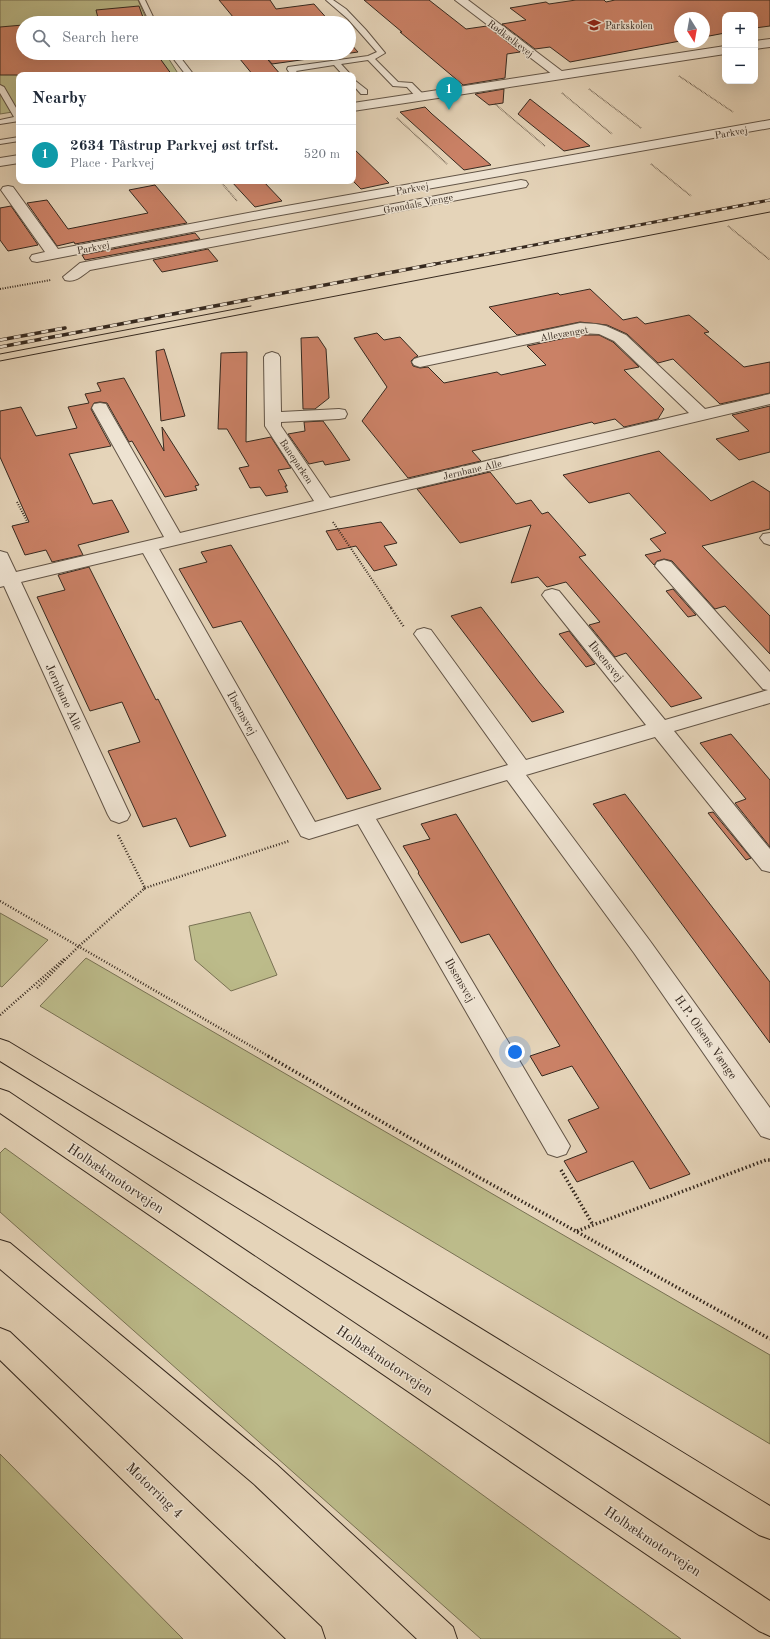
<!DOCTYPE html>
<html lang="en">
<head>
<meta charset="utf-8">
<style>
  :root { --surface:#fff; --page:#f6f6f7; --text:#1f2937; --muted:#747a83; --line:#e0e1e3; --accent:#8f2418 }
  body { margin:0; font-family:"Old Standard TT",serif; background:var(--page); color:var(--text) }
  .controls { position:absolute; right:12px; top:12px; display:grid; overflow:hidden; border-radius:8px; box-shadow:0 4px 16px #0002 }
  .controls button { width:36px; height:36px; display:grid; place-items:center; padding:0; border:0; border-bottom:1px solid var(--line); background:var(--surface); color:var(--text); font:20px sans-serif }
  .compass { position:absolute; left:674px; top:12px; width:36px; height:36px; border-radius:50%; background:var(--surface); box-shadow:0 4px 16px #0002; rotate:169deg }
  .you { position:absolute; left:515px; top:1052px; width:14px; height:14px; margin:-10px; border:3px solid #fff; border-radius:50%; background:#1a73e8; box-shadow:0 0 0 6px #1a73e833 }
  .badge { display:grid; place-items:center; width:26px; height:26px; border-radius:50%; background:var(--accent); color:#fff; font-size:13px; font-weight:700 }
  .pin { position:absolute; translate:-50% -33px; filter:drop-shadow(0 1px 2px #0008) }
  .pin::after { content:''; position:absolute; top:21px; width:14px; height:12px; background:inherit; clip-path:polygon(0 0,100% 0,50% 100%) }
  .list { margin:0; padding:0; list-style:none }
  h2 { display:flex; justify-content:space-between; align-items:center; height:52px; margin:0; padding:0 16px; font-size:17px }
  h2 small { font-size:13px; font-weight:400; color:var(--muted) }
  .list li { display:grid; grid-template-columns:26px 1fr auto; gap:12px; align-items:center; box-sizing:border-box; height:60px; padding:0 16px; border-top:1px solid var(--line) }
  .list b { display:block; font-size:15px; white-space:nowrap }
  .list p { margin:0; font-size:13px; white-space:nowrap; color:var(--muted) }
  .list em { font-size:13px; font-style:normal; color:var(--muted) }
  .icon { flex:none; width:22px; height:22px; fill:none; stroke:currentColor; stroke-width:2; stroke-linecap:round; stroke-linejoin:round }
  .map { position:relative; flex:none; width:770px; height:1639px; overflow:hidden }
  .search { position:absolute; background:var(--surface); box-shadow:0 4px 16px #0002; left:16px; top:16px; width:340px; height:44px; display:flex; align-items:center; gap:10px; box-sizing:border-box; padding:0 14px; border-radius:22px; color:var(--muted); font-size:15px }
  .panel { position:absolute; background:var(--surface); box-shadow:0 4px 16px #0002; left:16px; top:72px; width:340px; height:112px; border-radius:8px }
  .map>svg:first-child { display:block }
</style>
</head>
<body>
<div class="map">
<svg width="770" height="1639" viewBox="0 0 770 1639">
  <rect width="100%" height="100%" fill="#e5d4b9"/>
  <filter id="stains"><feTurbulence type="fractalNoise" baseFrequency=".005" numOctaves="4"/><feColorMatrix values="0 0 0 0 .2 0 0 0 0 .09 0 0 0 0 .02 0 0 0 .5 -.17"/></filter>
  <radialGradient id="worn" r=".72"><stop offset=".6" stop-color="#630" stop-opacity="0"/><stop offset="1" stop-color="#630" stop-opacity=".3"/></radialGradient>
  <g fill="#bcbb8a" stroke="#797254">
    <polygon points="0,0 138,0 148,23 23,23 23,53 165,53 179,75 19,75 19,111 0,114"/>
    <polygon points="250,912 277,975 231,991 195,960 189,926"/>
    <polygon points="0,913 48,940 2,987 0,986"/>
    <polygon points="86,958 770,1355 770,1444 40,1006"/>
    <polygon points="5,1148 681,1639 481,1639 0,1212 0,1153"/>
    <polygon points="0,1454 183,1639 0,1639"/>
  </g>
  <g fill="#ca8166" stroke="#36291f">
    <polygon points="219,0 270,0 276,9 314,4 331,23 238,23"/>
    <polygon points="364,0 429,0 466,29 487,26 520,52 507,54 505,78 463,85 400,32 402,32"/>
    <polygon points="576,0 604,0 606,2 615,0 770,0 770,26 755,28 755,15 725,15 725,33 704,37 704,18 680,18 680,41 570,62 550,47 535,49 502,24 526,20 510,8 546,2 549,4"/>
    <polygon points="139,6 145,23 42,23 98,18 96,10"/>
    <polygon points="23,25 23,53 156,53 172,75 0,75 0,27"/>
    <polygon points="349,42 358,52 272,64 263,53 349,53"/>
    <polygon points="235,53 262,53 281,75 253,75"/>
    <polygon points="504,89 503,103 489,105 475,94"/>
    <polygon points="530,99 590,146 564,151 518,114"/>
    <polygon points="425,107 432,114 491,165 464,170 400,112"/>
    <polygon points="353,148 389,183 361,189 353,181"/>
    <polygon points="231,181 263,181 282,201 255,207"/>
    <polygon points="155,185 187,223 75,244 74,242 57,246 27,203 47,200 68,229 148,213 129,190"/>
    <polygon points="11,206 38,245 8,251 0,240 0,208"/>
    <polygon points="195,233 200,239 85,260 82,255"/>
    <polygon points="208,249 218,261 162,272 153,260"/>
    <polygon points="590,289 623,320 637,317 645,324 689,315 709,332 704,333 744,367 770,362 770,393 720,404 673,359 658,363 627,334 607,325 580,322 517,335 489,307 558,293 560,295"/>
    <polygon points="377,333 384,340 400,337 418,356 414,358 411,361 413,366 420,368 428,367 444,383 497,372 501,375 546,365 527,346 580,335 599,335 613,342 639,367 624,370 664,409 658,419 624,427 615,419 594,424 592,422 472,451 481,461 408,478 362,421 387,387 354,338"/>
    <polygon points="318,337 326,349 329,398 315,409 303,409 301,338"/>
    <polygon points="164,349 185,416 161,421 156,351"/>
    <polygon points="247,352 246,442 271,437 291,468 278,470 287,486 285,486 288,492 266,496 260,487 250,488 239,468 249,466 227,429 218,429 221,353"/>
    <polygon points="124,378 164,451 162,427 199,485 195,486 197,490 165,497 132,441 129,442 107,403 100,402 94,403 91,409 111,446 69,454 93,504 112,500 129,532 78,545 83,555 52,562 46,550 25,555 12,526 29,522 0,457 0,411 21,407 36,436 77,428 68,407 89,403 85,394 101,391 97,383"/>
    <polygon points="770,406 770,452 739,460 716,439 749,431 732,415"/>
    <polygon points="323,421 331,432 350,460 325,465 323,461 309,464 288,434 305,431 304,422"/>
    <polygon points="659,451 711,501 753,481 770,492 770,529 702,546 770,616 770,654 725,606 715,609 672,561 664,559 657,561 654,565 645,555 661,551 650,539 666,533 629,493 589,503 563,475"/>
    <polygon points="490,472 516,504 531,500 542,514 548,512 586,555 579,557 702,698 671,707 626,653 615,657 589,625 600,622 566,582 547,587 538,577 511,583 531,525 460,543 417,489"/>
    <polygon points="381,522 397,543 384,546 397,565 374,571 356,546 337,550 326,531"/>
    <polygon points="231,545 304,664 381,789 347,799 241,621 213,628 179,569 207,562 201,552"/>
    <polygon points="89,567 156,700 158,699 226,836 190,847 176,818 143,827 108,751 140,742 122,702 90,711 37,597 65,590 58,575"/>
    <polygon points="673,589 696,615 688,617 666,591"/>
    <polygon points="481,607 539,682 564,712 532,722 451,616"/>
    <polygon points="569,631 595,664 586,667 559,634"/>
    <polygon points="731,734 770,780 770,847 735,803 746,799 700,743"/>
    <polygon points="625,794 770,982 770,1043 593,804"/>
    <polygon points="713,812 751,858 746,860 708,813"/>
    <polygon points="456,814 555,969 690,1174 650,1189 633,1161 577,1182 564,1161 587,1152 568,1120 599,1108 572,1066 542,1076 530,1056 560,1046 489,934 461,943 418,873 419,872 403,846 430,839 421,824"/>
  </g>
  <g fill="none" stroke-linecap="round" stroke-linejoin="round">
    <g stroke="#625446" stroke-width="2">
      <g id="service">
        <polygon points="139,0 145,0 156,23 150,23"/>
        <polygon points="326,0 333,0 346,9 366,30 385,53 375,59 398,82 412,83 424,95 424,99 418,99 407,87 393,86 368,60 341,64 351,75 343,75 334,65 296,71 299,75 291,75 287,69 288,67 368,56 377,52 348,19"/>
        <polygon points="169,53 177,53 194,75 186,75"/>
        <polygon points="353,79 367,90 367,94 361,94 353,85"/>
        <polygon points="0,85 4,87 19,113 19,121 0,124 0,120 14,117 0,93"/>
        <polygon points="19,137 19,141 0,144 0,140"/>
      </g>
    </g>
    <g stroke="#625446" stroke-width="2">
      <g id="minor">
        <polygon points="455,0 468,0 567,75 565,78 557,78"/>
        <polygon points="770,120 770,128 264,218 37,262 32,261 30,258 32,255 45,252 1,190 3,187 8,186 13,187 58,249 264,210"/>
        <path d="M521,180L526,181L528,184L526,187L90,270C82,276 75,283 65,280L63,277L80,263L85,262Z"/>
        <polygon points="580,323 596,324 606,326 626,335 705,409 770,394 770,404 159,549 315,822 508,765 417,638 414,634 417,630 424,628 431,630 526,760 646,725 545,599 542,595 545,591 552,589 559,591 665,720 768,690 763,689 655,566 657,562 664,560 671,562 770,672 770,703 674,731 770,849 770,872 762,870 655,737 526,775 650,941 770,1108 770,1139 761,1136 634,953 507,780 376,819 570,1146 566,1154 557,1157 548,1154 358,824 309,839 301,836 143,553 21,582 130,815 127,820 119,823 111,820 108,815 4,586 0,587 0,551 7,553 16,572 164,537 92,408 94,404 100,403 106,404 108,408 180,533 314,501 265,426 264,357 266,354 272,352 278,354 280,357 281,412 339,409 345,410 347,414 345,418 339,419 281,422 281,426 330,498 689,413 614,341 599,334 580,333 420,367 414,365 412,362 414,359 420,357"/>
        <polygon points="770,533 770,545 764,543 760,538 763,534"/>
      </g>
    </g>
    <g stroke="#625446" stroke-width="2">
      <g id="tertiary">
        <polygon points="770,39 770,47 755,49 755,41"/>
        <polygon points="725,46 725,54 353,111 353,103"/>
        <polygon points="19,155 19,163 0,166 0,158"/>
      </g>
    </g>
    <g stroke="#36291f" stroke-width="2">
      <g id="motorway">
        <polygon points="0,1039 9,1042 276,1203 770,1506 770,1539 759,1535 256,1219 0,1061"/>
        <polygon points="0,1089 9,1092 770,1601 770,1636 759,1631 0,1113"/>
        <polygon points="0,1240 10,1243 276,1464 453,1627 457,1639 417,1639 254,1484 0,1269"/>
        <polygon points="0,1328 10,1332 321,1627 325,1639 286,1639 0,1360"/>
      </g>
    </g>
    <g stroke="#36291f" stroke-width="1.5" stroke-dasharray="0.5 1" stroke-linecap="butt">
      <polyline points="679,76 733,112"/>
      <polyline points="589,89 641,128"/>
      <polyline points="562,93 612,134"/>
      <polyline points="495,104 545,146"/>
      <polyline points="397,118 447,164"/>
      <polyline points="651,164 691,196"/>
      <polyline points="220,181 237,201"/>
      <polyline points="728,226 770,260"/>
    </g>
    <g stroke="#36291f" stroke-width="2" stroke-dasharray="1 1.5" stroke-linecap="butt">
      <polyline points="0,289 51,280"/>
      <polyline points="17,502 27,521"/>
      <polyline points="333,522 392,609"/>
    </g>
    <g stroke="#36291f" stroke-width="2.5" stroke-dasharray="1 2" stroke-linecap="butt">
      <polyline points="391,608 404,627"/>
      <polyline points="118,835 145,888 144,889"/>
      <polyline points="0,901 270,1057"/>
      <polyline points="37,988 78,947 145,888 289,841"/>
      <polyline points="0,1015 64,959"/>
    </g>
    <g stroke="#36291f" stroke-width="3.5" stroke-dasharray="1.5 2.5" stroke-linecap="butt">
      <polyline points="268,1056 471,1173 770,1339"/>
      <polyline points="561,1170 593,1225"/>
      <polyline points="577,1231 766,1160 770,1160"/>
    </g>
    <use href="#service" fill="#eee3d2" fill-rule="evenodd"/>
    <use href="#minor" fill="#eee3d2" fill-rule="evenodd"/>
    <use href="#tertiary" fill="#eee3d2" fill-rule="evenodd"/>
    <use href="#motorway" fill="#e5d4b9" fill-rule="evenodd"/>
    <g stroke="#36291f" stroke-width="1">
      <polyline points="0,354 251,306"/>
      <polyline points="0,361 770,212"/>
    </g>
    <g stroke="#36291f" stroke-width="3">
      <polyline id="rail-far1" points="430,265 770,200"/>
    </g>
    <g stroke="#36291f" stroke-width="3.5">
      <g id="rail">
        <polyline points="0,340 65,328"/>
        <polyline points="0,347 435,264"/>
      </g>
    </g>
    <use href="#rail-far1" stroke="#eee3d2" stroke-width="2" stroke-dasharray="5.5" stroke-linecap="butt"/>
    <use href="#rail" stroke="#eee3d2" stroke-width="2.5" stroke-dasharray="7" stroke-linecap="butt"/>
  </g>
  <defs>
    <g id="school-bare" transform="scale(1.08)"><path d="M0-5L7-2L0 1L-7-2ZM-4 1L0 2.5L4 1V4Q0 6-4 4Z" fill="#8f2418" stroke="#eee3d2" stroke-width="2.5" paint-order="stroke"/></g>
  </defs>
  <g fill-rule="evenodd">
    <use href="#school-bare" x="594" y="25"/>
  </g>
  <g text-anchor="middle" stroke-width="3" stroke-linejoin="round" paint-order="stroke">
    <g font-size="10" fill="#36291f" stroke="#eee3d2" text-anchor="start">
      <text x="605" y="29">Parkskolen</text>
    </g>
    <g font-size="10" fill="#36291f" stroke="#eee3d2">
      <text transform="translate(511 38) rotate(37)" y="4">Rødkælkevej</text>
      <text transform="translate(731 132) rotate(-10)" y="4">Parkvej</text>
      <text transform="translate(412 188) rotate(-10)" y="4">Parkvej</text>
      <text transform="translate(418 203) rotate(-11)" y="4">Grøndals Vænge</text>
      <text transform="translate(93 247) rotate(-11)" y="4">Parkvej</text>
      <text transform="translate(564 333) rotate(-10)" y="4">Allevænget</text>
      <text transform="translate(297 461) rotate(56)" y="4">Baneparken</text>
      <text transform="translate(472 469) rotate(-13)" y="4">Jernbane Alle</text>
    </g>
    <g font-size="12" fill="#36291f" stroke="#eee3d2">
      <text transform="translate(606 661) rotate(51)" y="4">Ibsensvej</text>
      <text transform="translate(64 697) rotate(65)" y="4">Jernbane Alle</text>
      <text transform="translate(242 713) rotate(61)" y="4">Ibsensvej</text>
      <text transform="translate(460 980) rotate(60)" y="4">Ibsensvej</text>
      <text transform="translate(706 1037) rotate(55)" y="4">H.P. Olsens Vænge</text>
    </g>
    <g font-size="14" fill="#36291f" stroke="#eee3d2">
      <text transform="translate(116 1178) rotate(34)" y="5">Holbækmotorvejen</text>
      <text transform="translate(385 1360) rotate(34)" y="5">Holbækmotorvejen</text>
      <text transform="translate(155 1490) rotate(44)" y="5">Motorring 4</text>
      <text transform="translate(653 1541) rotate(34)" y="5">Holbækmotorvejen</text>
    </g>
  </g>
  <rect width="100%" height="100%" filter="url(#stains)"/>
  <rect width="100%" height="100%" fill="url(#worn)"/>
</svg>
<div class="controls">
<button>+</button>
<button>−</button>
</div>
<svg class="compass" viewBox="-18 -18 36 36"><path d="M0-13l5 13h-10z" fill="#e53935"/><path d="M0 13l5-13h-10z" fill="#747a83"/></svg>
<div class="you"></div>
<div class="pin badge" style="left:449px;top:110px;background:#0f9aa8">1</div>
<div class="search"><svg class="icon" aria-label="search" viewBox="0 0 24 24"><circle cx="10" cy="10" r="6"/><path d="M15 15l6 6"/></svg>Search here</div>
<section class="panel">
<h2>Nearby<small></small></h2>
<ul class="list">
<li><span class="badge" style="background:#0f9aa8">1</span><div><b>2634 Tåstrup Parkvej øst trfst.</b><p>Place · Parkvej</p></div><em>520 m</em></li>
</ul>
</section>
</div>
</body>
</html>
